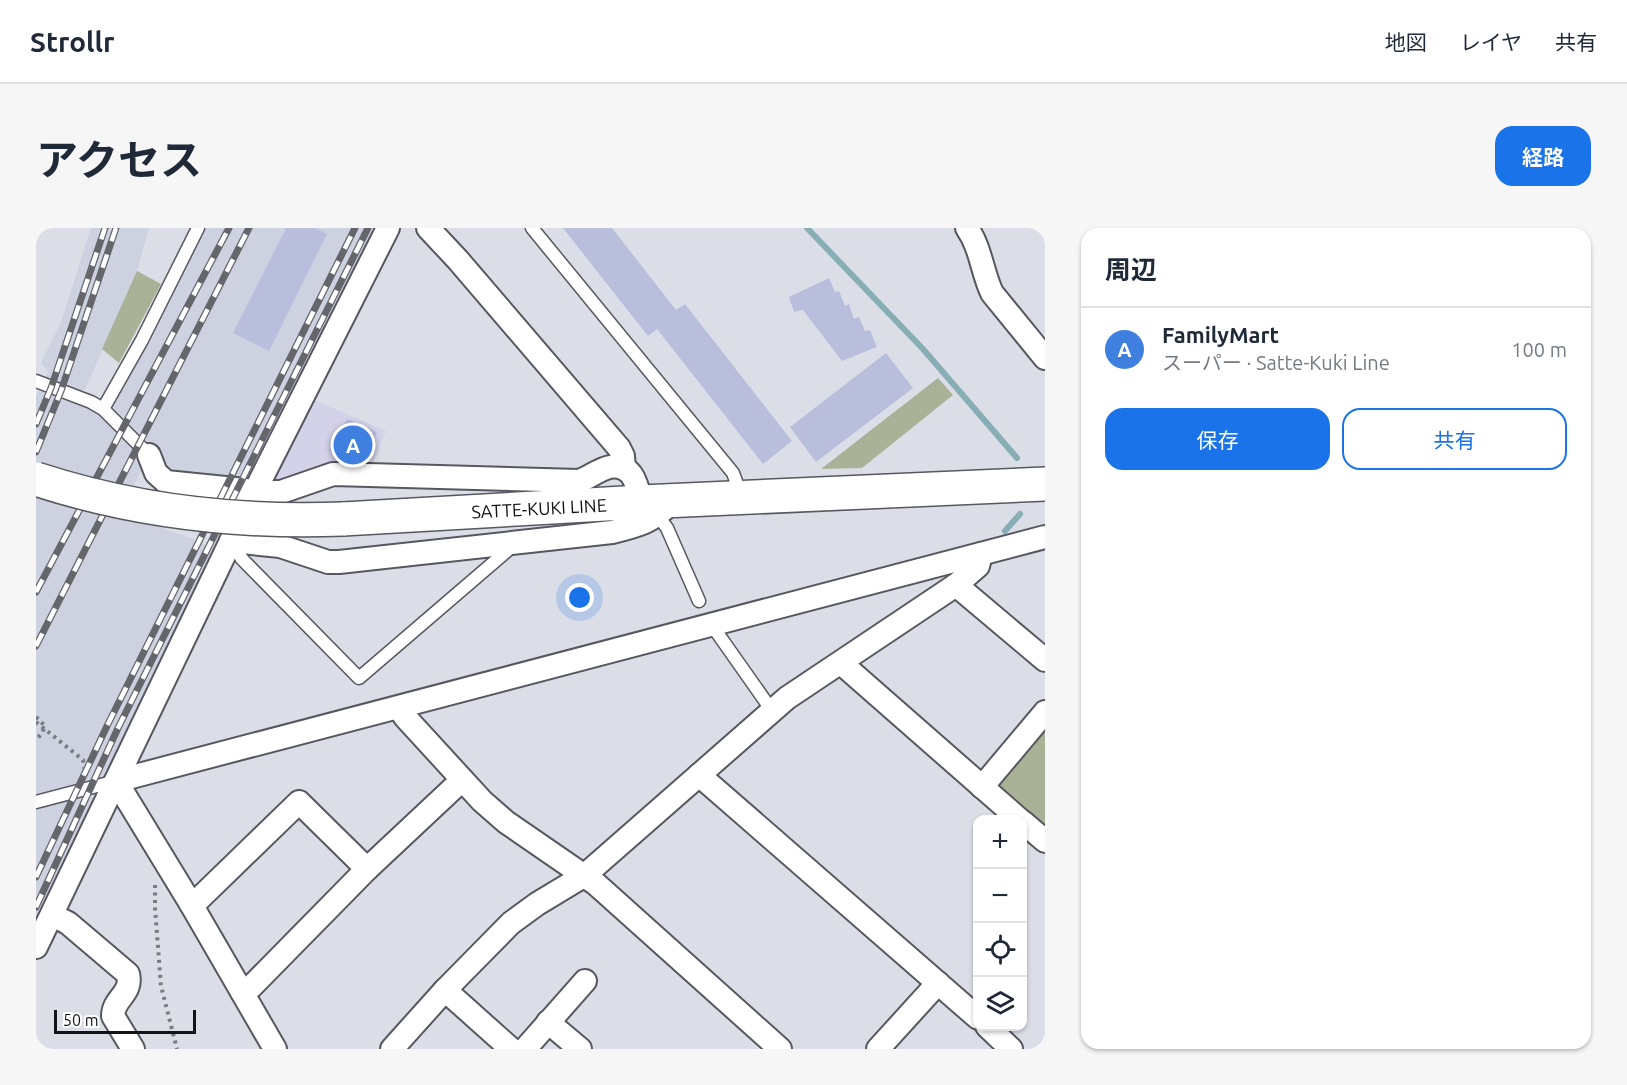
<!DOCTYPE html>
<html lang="ja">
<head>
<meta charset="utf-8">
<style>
  :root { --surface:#fff; --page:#f6f6f7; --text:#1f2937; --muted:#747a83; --line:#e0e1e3; --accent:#1a73e8 }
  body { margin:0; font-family:Ubuntu,"Noto Sans JP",sans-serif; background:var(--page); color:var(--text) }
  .controls { position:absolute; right:18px; bottom:18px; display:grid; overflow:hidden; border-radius:12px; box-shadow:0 2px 4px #0004 }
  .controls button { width:54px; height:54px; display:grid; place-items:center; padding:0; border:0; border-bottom:2px solid var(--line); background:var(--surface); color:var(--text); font:30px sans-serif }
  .scale { position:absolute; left:18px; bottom:15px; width:142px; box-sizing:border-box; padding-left:6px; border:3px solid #121316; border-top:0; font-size:16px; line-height:21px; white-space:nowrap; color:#121316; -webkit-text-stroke:4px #fff; paint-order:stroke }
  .you { position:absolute; left:544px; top:370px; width:21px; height:21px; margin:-15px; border:4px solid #fff; border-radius:50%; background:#1a73e8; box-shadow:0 0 0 9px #1a73e833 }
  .badge { display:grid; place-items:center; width:39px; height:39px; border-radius:50%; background:var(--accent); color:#fff; font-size:20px; font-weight:700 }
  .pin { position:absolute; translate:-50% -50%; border:3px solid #fff; box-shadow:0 2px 6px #0006 }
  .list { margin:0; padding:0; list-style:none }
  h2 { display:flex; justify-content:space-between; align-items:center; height:78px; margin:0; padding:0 24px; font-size:26px }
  h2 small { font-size:20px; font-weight:400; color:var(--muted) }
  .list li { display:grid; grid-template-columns:39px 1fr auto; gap:18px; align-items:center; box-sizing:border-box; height:84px; padding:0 24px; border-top:2px solid var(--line) }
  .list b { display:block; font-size:22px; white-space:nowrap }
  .list p { margin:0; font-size:20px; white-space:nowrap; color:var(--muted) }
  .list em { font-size:20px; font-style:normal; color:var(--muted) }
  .actions { display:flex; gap:12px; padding:18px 24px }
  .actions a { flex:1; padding:14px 0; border:2px solid var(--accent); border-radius:18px; text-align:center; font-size:21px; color:var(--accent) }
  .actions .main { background:var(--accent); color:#fff }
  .icon { flex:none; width:33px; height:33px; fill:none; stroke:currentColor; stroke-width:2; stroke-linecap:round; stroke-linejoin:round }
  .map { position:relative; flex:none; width:1009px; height:821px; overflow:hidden; border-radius:18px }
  header { display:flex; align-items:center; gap:36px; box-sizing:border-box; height:84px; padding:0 30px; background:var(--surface); border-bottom:2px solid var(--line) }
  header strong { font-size:28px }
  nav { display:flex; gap:33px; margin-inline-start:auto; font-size:21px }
  .intro { display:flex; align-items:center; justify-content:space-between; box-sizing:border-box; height:144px; padding:0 36px }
  h1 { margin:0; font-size:42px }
  .button { padding:15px 27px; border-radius:18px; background:var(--accent); color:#fff; font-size:21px; font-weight:700 }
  main { display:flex; gap:36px; padding:0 36px }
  aside { flex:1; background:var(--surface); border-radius:18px; box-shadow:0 2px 4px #0004 }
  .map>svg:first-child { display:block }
</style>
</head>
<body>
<header>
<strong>Strollr</strong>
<nav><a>地図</a><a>レイヤ</a><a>共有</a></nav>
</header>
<div class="intro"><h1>アクセス</h1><a class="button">経路</a></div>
<main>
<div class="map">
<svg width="1009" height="821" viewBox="0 0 1009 821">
  <rect width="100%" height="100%" fill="#dcdee7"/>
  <polygon fill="#d4d2e8" points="276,171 350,203 335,240 264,248 234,255"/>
  <g fill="#ced1e0">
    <polygon points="55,0 113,0 101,43 49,162 44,162 9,150 12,144 5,135 25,94"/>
    <polygon points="169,0 329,0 339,5 213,254 138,248 130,238 125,221 119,214 115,221 79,186 77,179"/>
    <polygon points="4,160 42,174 55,181 75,197 110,232 85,286 152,309 181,322 71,548 47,555 51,570 61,568 0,703 0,169"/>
  </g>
  <g fill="#a9b196">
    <polygon points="101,43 125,56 83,135 66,121"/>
    <polygon points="902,150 917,167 826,240 785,241"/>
    <polygon points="1009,503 1009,600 961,558"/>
  </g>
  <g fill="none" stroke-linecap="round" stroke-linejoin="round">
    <g stroke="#86aeb4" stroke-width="6">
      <polyline points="771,0 887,121 981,230"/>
      <polyline points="969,303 984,286"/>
    </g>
  </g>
  <g fill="#b9bedd">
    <polygon points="250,0 279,0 291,6 233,123 197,105"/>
    <polygon points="527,0 576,0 640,82 649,76 756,213 727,236 621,101 612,108"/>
    <polygon points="793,50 799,64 803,63 809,78 813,76 818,91 823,89 829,103 834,102 841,119 806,133 767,82 758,84 753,69"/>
    <polygon points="850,125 877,160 780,234 754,199"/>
    <polygon points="311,191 341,204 326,239 296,225"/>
  </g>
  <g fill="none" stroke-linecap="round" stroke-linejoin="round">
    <g stroke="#56575f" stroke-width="15">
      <g id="service">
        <polyline points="496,0 697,245 701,256 703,268"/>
        <polyline points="0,153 55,174 67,181 113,227"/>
        <polyline points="67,181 106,112 162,0"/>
        <polyline points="622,288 631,300 663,373"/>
        <polyline points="195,313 206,331 323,450 471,323 474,315"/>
        <polyline points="675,396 737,484"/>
        <polyline points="0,574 80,553"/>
      </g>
    </g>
    <g stroke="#56575f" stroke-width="26">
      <g id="minor">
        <polyline points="392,0 422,32 583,220 587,228 588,241"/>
        <path d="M931,0C945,20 946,44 956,65L1009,130"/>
        <path d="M113,227L120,245L130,254L230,264H245L297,246L543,253C553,250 563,241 574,239C597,235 601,257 605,274"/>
        <path d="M195,313L244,318L292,334H303L576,304C605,297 616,294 637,273"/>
        <polyline points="920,357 1009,432"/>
        <polyline points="805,435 984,592"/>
        <polyline points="363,480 369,489 446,573 470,594 560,656 744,821"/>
        <polyline points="663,547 942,790"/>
        <polyline points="80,553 1009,309"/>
        <polyline points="80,553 155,676 239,821"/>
        <polyline points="946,559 1009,484"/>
        <polyline points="987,594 1009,613"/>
        <polyline points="155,676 164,670 263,574 331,641"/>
        <path d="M16,687L32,695L92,746C97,766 77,770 77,788L97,821"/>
        <polyline points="0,719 219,263 352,0"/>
        <polyline points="409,762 475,821"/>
        <polyline points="206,764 215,759 331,641 426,552"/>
        <polyline points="512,794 544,821"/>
        <polyline points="951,798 975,821"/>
        <polyline points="356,821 409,762 475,695 501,676 549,647 751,470 920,357 942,338 945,326"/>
        <polyline points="489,821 549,753"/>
        <polyline points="842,821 902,755"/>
      </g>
    </g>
    <g stroke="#56575f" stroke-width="36">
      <polyline id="secondary" points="307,291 605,274 1009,256"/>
    </g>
    <g stroke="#797b81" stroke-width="4" stroke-dasharray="3 4.5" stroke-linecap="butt">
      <polyline points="0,494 47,532 50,548"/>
      <polyline points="119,657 119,680 125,758 141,821"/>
    </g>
    <use href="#service" stroke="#fff" stroke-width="12"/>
    <use href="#minor" stroke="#fff" stroke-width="22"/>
    <use href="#secondary" stroke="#fff" stroke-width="33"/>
    <g stroke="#64666b" stroke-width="7">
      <g id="rail">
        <polyline points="0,196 15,160 69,0"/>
        <polyline points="0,224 25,163 80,0"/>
        <polyline points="0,364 193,0"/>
        <polyline points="0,418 213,0"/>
        <polyline points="0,649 71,498 319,0"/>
        <polyline points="0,679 82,500 332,0"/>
      </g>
    </g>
    <use href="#rail" stroke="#fff" stroke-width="4.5" stroke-dasharray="14" stroke-linecap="butt"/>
    <g stroke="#56575f" stroke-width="36" stroke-linecap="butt">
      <path id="secondary-bridge" d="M0,251C98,283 204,295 307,291"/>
    </g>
    <polyline stroke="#797b81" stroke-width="4" stroke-dasharray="3 4.5" stroke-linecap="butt" points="0,489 8,497 7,504 0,512"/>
    <use href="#secondary-bridge" stroke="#fff" stroke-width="33"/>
  </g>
  <g text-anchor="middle" stroke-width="4.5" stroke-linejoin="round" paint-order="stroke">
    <g font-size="18" fill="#121316" stroke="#fff">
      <text transform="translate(503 281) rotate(-3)" y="6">SATTE-KUKI LINE</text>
    </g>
  </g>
</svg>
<div class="controls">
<button>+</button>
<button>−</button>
<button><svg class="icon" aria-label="locate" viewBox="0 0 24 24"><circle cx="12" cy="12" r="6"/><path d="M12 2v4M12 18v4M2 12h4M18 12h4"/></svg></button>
<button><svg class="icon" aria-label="layers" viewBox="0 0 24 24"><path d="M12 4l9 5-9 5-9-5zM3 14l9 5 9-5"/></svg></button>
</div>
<div class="scale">50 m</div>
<div class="you"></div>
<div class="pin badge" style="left:317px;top:217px;background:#3f7fe0">A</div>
</div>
<aside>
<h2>周辺<small></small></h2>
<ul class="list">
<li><span class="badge" style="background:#3f7fe0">A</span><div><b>FamilyMart</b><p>スーパー · Satte-Kuki Line</p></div><em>100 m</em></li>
</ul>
<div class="actions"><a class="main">保存</a><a>共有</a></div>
</aside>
</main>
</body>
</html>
